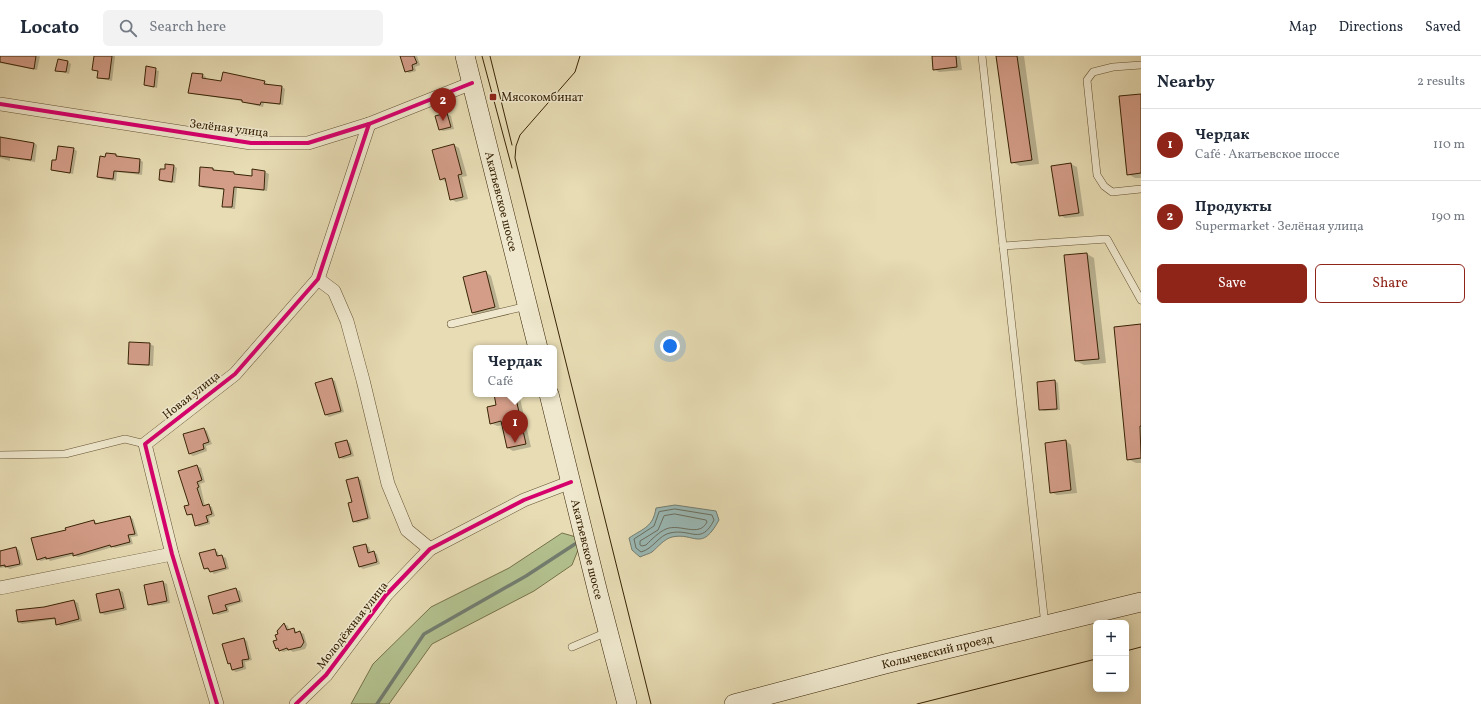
<!DOCTYPE html>
<html lang="en">
<head>
<meta charset="utf-8">
<style>
  :root { --surface:#fff; --page:#f2f2f3; --text:#1f2937; --muted:#747a83; --line:#e0e1e3; --accent:#8f2418 }
  body { margin:0; font-family:Vollkorn,serif; background:var(--page); color:var(--text) }
  .controls { position:absolute; right:12px; bottom:12px; display:grid; overflow:hidden; border-radius:6px; box-shadow:0 2px 10px #0003 }
  .controls button { width:36px; height:36px; display:grid; place-items:center; padding:0; border:0; border-bottom:1px solid var(--line); background:var(--surface); color:var(--text); font:20px sans-serif }
  .you { position:absolute; left:670px; top:290px; width:14px; height:14px; margin:-10px; border:3px solid #fff; border-radius:50%; background:#1a73e8; box-shadow:0 0 0 6px #1a73e833 }
  .badge { display:grid; place-items:center; width:26px; height:26px; border-radius:50%; background:var(--accent); color:#fff; font-size:13px; font-weight:700 }
  .pin { position:absolute; translate:-50% -33px; filter:drop-shadow(0 1px 2px #0008) }
  .pin::after { content:''; position:absolute; top:21px; width:14px; height:12px; background:inherit; clip-path:polygon(0 0,100% 0,50% 100%) }
  .popup { position:absolute; left:473px; top:289px; width:84px; height:52px; box-sizing:border-box; display:grid; place-content:center; border-radius:6px; background:var(--surface); filter:drop-shadow(0 1px 3px #0005); font-size:13px; white-space:nowrap; color:var(--muted) }
  .popup b { font-size:15px; color:var(--text) }
  .popup::after { content:''; position:absolute; left:50%; top:100%; margin-left:-8px; border:8px solid transparent; border-top-color:var(--surface) }
  .list { margin:0; padding:0; list-style:none }
  h2 { display:flex; justify-content:space-between; align-items:center; height:52px; margin:0; padding:0 16px; font-size:17px }
  h2 small { font-size:13px; font-weight:400; color:var(--muted) }
  .list li { display:grid; grid-template-columns:26px 1fr auto; gap:12px; align-items:center; box-sizing:border-box; height:72px; padding:0 16px; border-top:1px solid var(--line) }
  .list b { display:block; font-size:15px; white-space:nowrap }
  .list p { margin:0; font-size:13px; white-space:nowrap; color:var(--muted) }
  .list em { font-size:13px; font-style:normal; color:var(--muted) }
  .actions { display:flex; gap:8px; padding:12px 16px }
  .actions a { flex:1; padding:9px 0; border:1px solid var(--accent); border-radius:6px; text-align:center; font-size:14px; color:var(--accent) }
  .actions .main { background:var(--accent); color:#fff }
  .icon { flex:none; width:22px; height:22px; fill:none; stroke:currentColor; stroke-width:2; stroke-linecap:round; stroke-linejoin:round }
  .map { position:relative; flex:none; width:1141px; height:648px; overflow:hidden }
  header { display:flex; align-items:center; gap:24px; box-sizing:border-box; height:56px; padding:0 20px; background:var(--surface); border-bottom:1px solid var(--line) }
  header strong { font-size:19px }
  nav { display:flex; gap:22px; margin-inline-start:auto; font-size:14px }
  .search { width:280px; height:36px; background:var(--page); display:flex; align-items:center; gap:10px; box-sizing:border-box; padding:0 14px; border-radius:6px; color:var(--muted); font-size:15px }
  main { display:flex }
  aside { flex:1; background:var(--surface) }
  .map>svg:first-child { display:block }
</style>
</head>
<body>
<header>
<strong>Locato</strong>
<div class="search"><svg class="icon" aria-label="search" viewBox="0 0 24 24"><circle cx="10" cy="10" r="6"/><path d="M15 15l6 6"/></svg>Search here</div>
<nav><a>Map</a><a>Directions</a><a>Saved</a></nav>
</header>
<main>
<div class="map">
<svg width="1141" height="648" viewBox="0 0 1141 648">
  <rect width="100%" height="100%" fill="#e7dcb4"/>
  <filter id="stains"><feTurbulence type="fractalNoise" baseFrequency=".005" numOctaves="4"/><feColorMatrix values="0 0 0 0 .2 0 0 0 0 .09 0 0 0 0 .02 0 0 0 .5 -.17"/></filter>
  <radialGradient id="worn" r=".72"><stop offset=".6" stop-color="#630" stop-opacity="0"/><stop offset="1" stop-color="#630" stop-opacity=".3"/></radialGradient>
  <polygon fill="#b3c18f" stroke="#76724a" points="562,477 576,481 578,494 572,509 534,535 432,588 389,648 351,648 373,608 431,551 509,512"/>
  <path fill="#9ab9b6" stroke="#737d70" d="M675,449L716,455L719,464C701,497 695,476 672,481C664,483 658,491 652,496C649,498 644,499 640,501L632,494L629,482C644,472 653,471 656,452Z"/>
  <g fill="#0003">
    <polygon points="0,0 40,0 37,14 0,7"/>
    <polygon points="99,0 115,0 112,25 102,23 98,21 99,16 93,14"/>
    <polygon points="401,0 417,0 420,9 415,11 416,15 409,17 406,15"/>
    <polygon points="933,0 960,0 962,14 939,16 934,13"/>
    <polygon points="997,0 1024,0 1039,108 1020,110 1012,106"/>
    <polygon points="68,6 71,8 69,18 56,14"/>
    <polygon points="147,12 159,15 157,32 145,29"/>
    <polygon points="203,19 206,21 205,24 222,26 264,26 268,28 267,29 282,31 285,33 283,49 264,47 263,51 246,47 242,45 193,38 190,36"/>
    <polygon points="1141,39 1141,122 1135,122 1128,118"/>
    <polygon points="447,58 451,60 454,73 443,75 440,73"/>
    <polygon points="0,82 34,87 37,89 35,106 10,102 10,105 0,102"/>
    <polygon points="454,89 459,92 467,120 462,121 468,143 456,146 451,143 446,126 441,123"/>
    <polygon points="73,93 77,95 73,118 55,115 52,113 57,106"/>
    <polygon points="116,99 119,101 140,104 143,106 142,119 117,116 116,125 102,123 98,121 106,102"/>
    <polygon points="1071,108 1077,111 1084,160 1065,162 1060,159"/>
    <polygon points="174,110 177,112 175,127 163,126 160,124"/>
    <polygon points="213,113 216,115 234,117 238,119 253,121 253,114 265,116 269,118 267,135 237,132 235,153 227,152 223,150 225,134 203,132 200,130"/>
    <polygon points="1087,198 1094,202 1106,307 1084,309 1076,305"/>
    <polygon points="486,216 491,220 500,254 479,260 473,257"/>
    <polygon points="1141,269 1141,407 1136,407 1128,403"/>
    <polygon points="130,287 150,288 154,290 153,310 132,309 129,307"/>
    <polygon points="332,323 335,325 344,356 329,361 326,359"/>
    <polygon points="1055,325 1058,327 1060,354 1044,355 1040,353"/>
    <polygon points="495,338 519,338 531,391 513,395 508,392 503,369 497,370 491,367 498,350"/>
    <polygon points="204,373 207,375 212,388 206,390 207,395 193,400 190,398"/>
    <polygon points="347,385 350,387 354,400 343,403 340,401"/>
    <polygon points="1066,385 1071,389 1077,437 1057,439 1051,436"/>
    <polygon points="197,410 201,412 205,426 200,428 205,450 208,449 212,451 215,460 209,462 210,468 199,471 196,469 193,460 188,458"/>
    <polygon points="358,422 361,424 371,463 357,467 354,465 353,446"/>
    <polygon points="130,461 133,463 138,480 131,481 133,488 115,492 113,491 78,501 74,499 50,505 48,503 41,505 37,503 67,475 94,465 98,468"/>
    <polygon points="366,489 369,491 371,497 374,496 377,498 380,508 363,513 360,511"/>
    <polygon points="16,492 19,494 23,509 10,513 6,511 0,512 0,496"/>
    <polygon points="214,494 218,496 219,501 222,500 226,502 229,513 214,518 210,514 205,513"/>
    <polygon points="163,526 167,528 170,547 152,550 149,548"/>
    <polygon points="236,533 240,535 243,546 228,551 229,556 218,559 214,557"/>
    <polygon points="119,534 123,536 127,554 105,559 101,557"/>
    <polygon points="74,545 78,547 82,565 61,570 57,568 56,563 22,568 19,566 44,552"/>
    <polygon points="284,568 288,570 289,574 294,573 298,577 300,576 304,578 307,589 305,593 293,596 290,594 283,596 276,592 279,579"/>
    <polygon points="244,583 247,585 252,604 245,606 246,613 236,616 232,614 231,609 229,607"/>
  </g>
  <g fill="none" stroke-linecap="round" stroke-linejoin="round">
    <g stroke="#6a6e5e" stroke-width="1">
      <path d="M675,453L712,459L714,464C701,490 691,472 670,477C659,479 653,493 641,496L636,492L634,483L654,470L659,456Z"/>
      <path d="M675,458L706,464L707,466C699,482 680,467 666,473C659,476 652,483 646,489L642,490L640,489V485L658,474L664,460Z"/>
    </g>
    <polyline stroke="#737d70" stroke-width="3.5" points="377,648 424,578 526,520 575,488"/>
  </g>
  <g fill="#d39d88" stroke="#392406">
    <polygon points="0,0 36,0 34,13 0,6"/>
    <polygon points="94,0 112,0 109,23 97,22 98,15 92,14"/>
    <polygon points="400,0 414,0 417,7 412,9 413,14 405,16"/>
    <polygon points="932,0 956,0 957,11 933,14"/>
    <polygon points="996,0 1017,0 1032,104 1011,107"/>
    <polygon points="58,3 68,5 66,16 55,15"/>
    <polygon points="146,10 156,12 154,31 144,29"/>
    <polygon points="223,16 265,25 264,28 282,30 280,48 261,46 260,49 242,46 242,44 188,37 192,17 203,18 202,22 221,25"/>
    <polygon points="1141,38 1141,117 1127,119 1119,40"/>
    <polygon points="447,57 451,71 439,74 435,60"/>
    <polygon points="0,81 34,87 31,104 0,100"/>
    <polygon points="454,88 462,118 458,119 463,141 450,144 445,122 440,124 432,94"/>
    <polygon points="58,90 74,92 70,117 51,114 52,104 56,104"/>
    <polygon points="106,97 116,98 116,100 140,103 139,117 114,115 113,123 97,121 100,100 105,101"/>
    <polygon points="1071,107 1079,157 1059,160 1051,110"/>
    <polygon points="165,108 174,109 172,126 159,124 160,113 165,113"/>
    <polygon points="200,111 213,112 213,114 234,116 234,118 252,120 252,113 265,115 264,134 234,131 232,151 222,151 224,133 199,130"/>
    <polygon points="1087,197 1099,303 1075,305 1064,199"/>
    <polygon points="486,215 495,251 472,257 463,221"/>
    <polygon points="1141,268 1141,370 1140,370 1141,402 1127,404 1114,271"/>
    <polygon points="129,286 150,287 149,309 128,308"/>
    <polygon points="332,322 341,355 325,359 315,327"/>
    <polygon points="1055,324 1057,353 1039,354 1037,326"/>
    <polygon points="494,338 515,338 526,388 507,392 501,365 490,368 487,351 496,349"/>
    <polygon points="204,372 209,386 203,388 204,393 189,398 183,378"/>
    <polygon points="347,384 351,398 339,402 335,387"/>
    <polygon points="1066,384 1071,434 1050,437 1045,387"/>
    <polygon points="197,409 202,424 197,426 199,431 197,432 203,450 209,448 212,458 206,460 208,466 195,470 192,458 187,459 184,450 189,449 178,415"/>
    <polygon points="358,421 368,462 353,466 348,447 352,446 346,424"/>
    <polygon points="130,460 135,478 128,479 130,486 111,491 110,489 73,500 73,497 46,503 46,501 37,504 31,482 66,474 65,472 94,464 95,468"/>
    <polygon points="366,488 368,497 374,495 377,506 359,511 353,491"/>
    <polygon points="16,491 20,508 5,511 5,509 0,510 0,495"/>
    <polygon points="215,493 217,500 222,499 226,512 210,516 208,512 204,513 199,497"/>
    <polygon points="163,525 167,545 148,549 144,529"/>
    <polygon points="236,532 240,545 225,549 227,554 213,558 208,540"/>
    <polygon points="119,533 124,552 100,557 96,538"/>
    <polygon points="74,544 79,563 56,569 55,562 18,566 16,554 44,551"/>
    <polygon points="284,567 287,574 294,572 295,577 300,575 304,586 301,591 288,594 287,592 279,595 278,592 276,593 273,585 277,584 275,579 278,578 277,575"/>
    <polygon points="244,582 249,603 242,604 243,611 232,614 230,607 228,608 222,588"/>
  </g>
  <g fill="none" stroke-linecap="round" stroke-linejoin="round">
    <g stroke="#645232" stroke-width="8">
      <g id="service">
        <polyline points="982,0 1045,569"/>
        <polyline points="1141,9 1113,11 1093,16 1087,24 1097,119 1104,130 1112,136 1141,133"/>
        <polyline points="1003,190 1107,183 1141,244"/>
        <polyline points="451,268 527,250"/>
        <polyline points="0,399 65,398 125,383 145,388"/>
        <polyline points="572,591 607,576"/>
      </g>
    </g>
    <g stroke="#645232" stroke-width="14">
      <g id="minor">
        <polyline points="0,48 251,87 308,87 369,68 472,27"/>
        <polyline points="318,223 334,235 347,265 363,324 388,428 407,474 430,493"/>
        <polyline points="0,532 172,498"/>
        <polyline points="217,648 172,498 145,388 235,318 318,223 369,68"/>
        <polyline points="296,648 326,619 386,539 430,493 524,444 571,426"/>
      </g>
    </g>
    <g stroke="#392406" stroke-width="20">
      <g id="secondary">
        <path id="s1" d="M465,0L538,292"/>
        <path id="s2" d="M549,338L598,537L627,648"/>
        <path id="s3" d="M734,648L885,608L1141,546"/>
      </g>
    </g>
    <use href="#service" stroke="#efe8ce" stroke-width="7"/>
    <use href="#minor" stroke="#efe8ce" stroke-width="13"/>
    <use href="#secondary" stroke="#efe8ce" stroke-width="19"/>
    <g stroke="#392406" stroke-width="1">
      <polyline points="482,0 512,112"/>
      <polyline points="490,0 512,89"/>
      <polyline points="580,0 575,16 520,79 516,90 515,102 651,648"/>
      <polyline points="1126,595 1141,591"/>
      <polyline points="917,648 1096,603"/>
    </g>
    <g stroke="#efe8ce" stroke-width="6">
      <g id="cycleway">
        <polyline points="0,48 251,87 308,87 369,68 472,27"/>
        <polyline points="217,648 172,498 145,388 235,318 318,223 369,68"/>
        <polyline points="296,648 326,619 386,539 430,493 524,444 571,426"/>
      </g>
    </g>
    <use href="#cycleway" stroke="#d6006c" stroke-width="4"/>
  </g>
  <rect fill="#8f2418" stroke="#efe8ce" stroke-width="1.5" x="489" y="37" width="8" height="8" rx="2"/>
  <g text-anchor="middle" stroke-width="3" stroke-linejoin="round" paint-order="stroke">
    <g font-size="12" fill="#392406" stroke="#efe8ce" text-anchor="start">
      <text x="501" y="45">Мясокомбинат</text>
    </g>
    <g font-size="12" fill="#392406" stroke="#efe8ce">
      <text transform="translate(229 72) rotate(7)" y="4">Зелёная улица</text>
      <text dy="4" stroke="none"><textPath href="#s1" startOffset="150">Акатьевское шоссе</textPath></text>
      <text transform="translate(191 339) rotate(-38)" y="4">Новая улица</text>
      <text dy="4" stroke="none"><textPath href="#s2" startOffset="160">Акатьевское шоссе</textPath></text>
      <text transform="translate(352 569) rotate(-52)" y="4">Молодёжная улица</text>
      <text dy="4" stroke="none"><textPath href="#s3" startOffset="210">Колычевский проезд</textPath></text>
    </g>
  </g>
  <rect width="100%" height="100%" filter="url(#stains)"/>
  <rect width="100%" height="100%" fill="url(#worn)"/>
</svg>
<div class="controls">
<button>+</button>
<button>−</button>
</div>
<div class="you"></div>
<div class="pin badge" style="left:515px;top:387px">1</div>
<div class="popup"><b>Чердак</b>Café</div>
<div class="pin badge" style="left:443px;top:65px">2</div>
</div>
<aside>
<h2>Nearby<small>2 results</small></h2>
<ul class="list">
<li><span class="badge">1</span><div><b>Чердак</b><p>Café · Акатьевское шоссе</p></div><em>110 m</em></li>
<li><span class="badge">2</span><div><b>Продукты</b><p>Supermarket · Зелёная улица</p></div><em>190 m</em></li>
</ul>
<div class="actions"><a class="main">Save</a><a>Share</a></div>
</aside>
</main>
</body>
</html>
